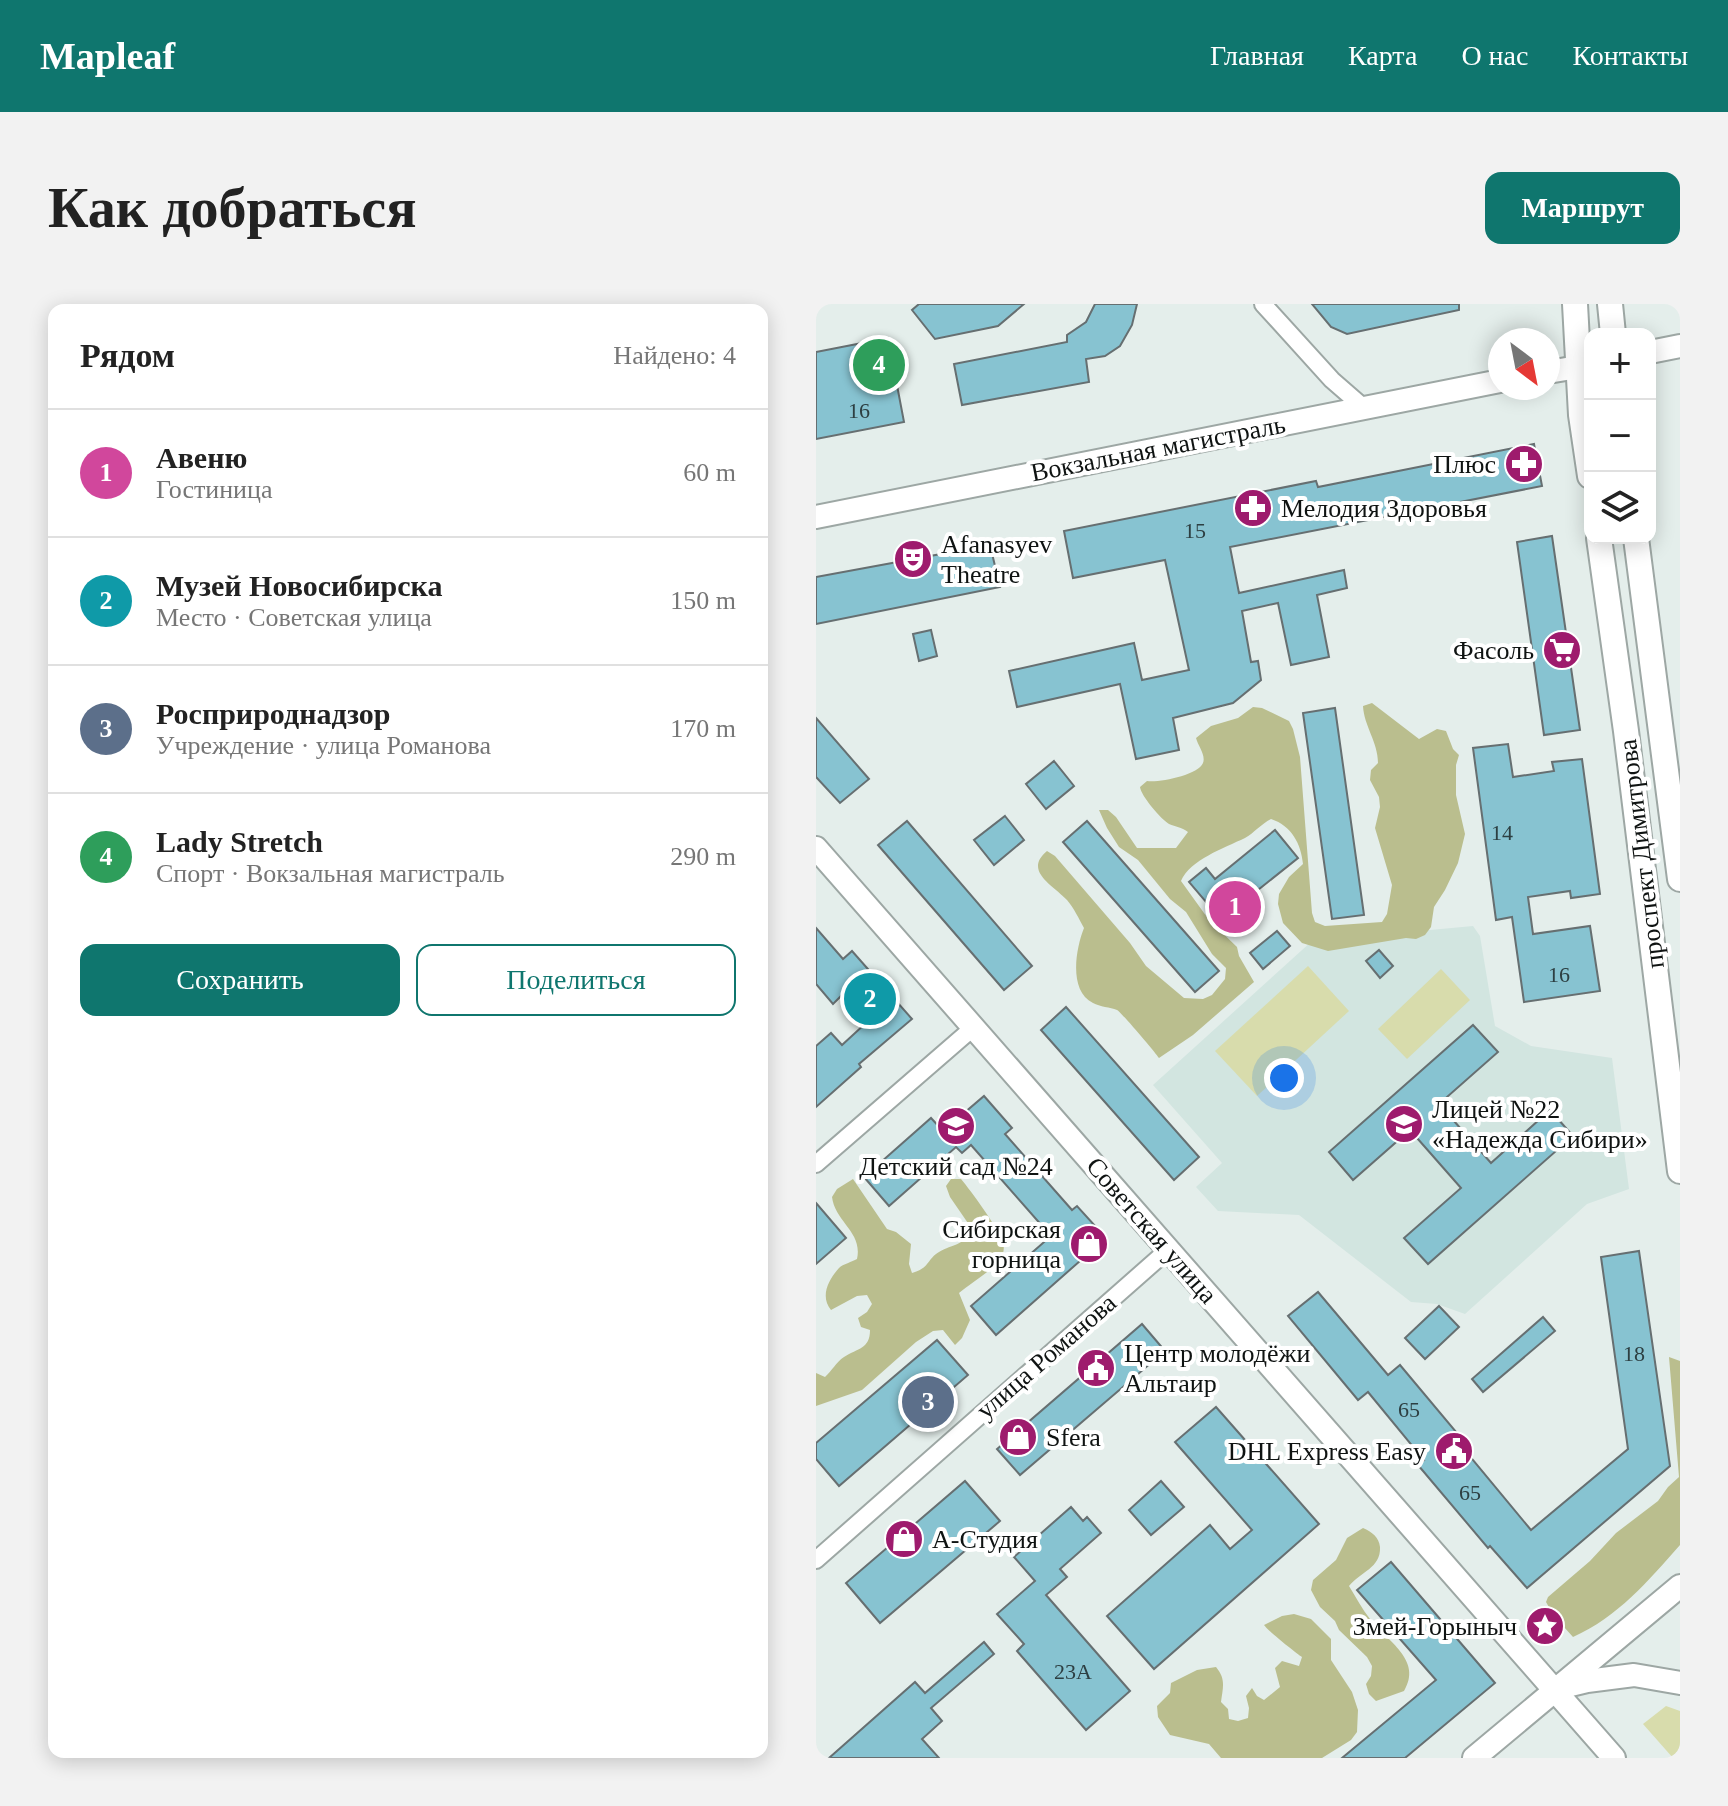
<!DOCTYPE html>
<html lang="ru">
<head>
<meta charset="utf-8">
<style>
  :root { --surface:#fff; --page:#f2f2f2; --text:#222; --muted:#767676; --line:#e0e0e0; --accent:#0f766e }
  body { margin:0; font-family:"Times New Roman",serif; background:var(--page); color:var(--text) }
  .controls { position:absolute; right:24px; top:24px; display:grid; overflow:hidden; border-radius:16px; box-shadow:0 4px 20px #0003 }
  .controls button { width:72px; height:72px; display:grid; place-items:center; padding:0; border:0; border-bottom:2px solid var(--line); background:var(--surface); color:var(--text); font:40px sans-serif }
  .compass { position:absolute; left:672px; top:24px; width:72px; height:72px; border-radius:50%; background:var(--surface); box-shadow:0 4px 20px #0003; rotate:148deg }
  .you { position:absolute; left:468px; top:774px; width:28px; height:28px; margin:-20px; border:6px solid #fff; border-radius:50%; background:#1a73e8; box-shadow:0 0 0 12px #1a73e833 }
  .badge { display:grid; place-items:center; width:52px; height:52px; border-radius:50%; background:var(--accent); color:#fff; font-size:26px; font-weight:700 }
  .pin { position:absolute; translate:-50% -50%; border:4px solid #fff; box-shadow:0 2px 8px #0006 }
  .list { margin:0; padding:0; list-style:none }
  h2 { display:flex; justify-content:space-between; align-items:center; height:104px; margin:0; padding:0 32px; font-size:34px }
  h2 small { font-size:26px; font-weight:400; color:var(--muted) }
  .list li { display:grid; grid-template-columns:52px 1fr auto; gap:24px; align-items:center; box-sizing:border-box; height:128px; padding:0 32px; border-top:2px solid var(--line) }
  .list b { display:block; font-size:30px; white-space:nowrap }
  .list p { margin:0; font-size:26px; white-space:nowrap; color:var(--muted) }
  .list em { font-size:26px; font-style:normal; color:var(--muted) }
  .actions { display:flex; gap:16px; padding:24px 32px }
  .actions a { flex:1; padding:18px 0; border:2px solid var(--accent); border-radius:16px; text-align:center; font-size:28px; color:var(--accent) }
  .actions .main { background:var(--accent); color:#fff }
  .icon { flex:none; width:44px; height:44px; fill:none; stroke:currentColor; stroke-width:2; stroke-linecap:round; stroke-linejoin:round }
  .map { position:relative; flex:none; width:864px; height:1454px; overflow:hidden; border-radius:16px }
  header { display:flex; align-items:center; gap:48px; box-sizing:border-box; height:112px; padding:0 40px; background:var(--accent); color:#fff }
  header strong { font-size:38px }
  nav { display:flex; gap:44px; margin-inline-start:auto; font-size:28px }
  .intro { display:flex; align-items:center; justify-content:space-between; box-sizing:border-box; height:192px; padding:0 48px }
  h1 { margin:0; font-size:56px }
  .button { padding:20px 36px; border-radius:16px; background:var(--accent); color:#fff; font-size:28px; font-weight:700 }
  main { display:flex; gap:48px; padding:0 48px }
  aside { flex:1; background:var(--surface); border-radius:16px; box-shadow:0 4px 20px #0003 }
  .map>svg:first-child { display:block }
</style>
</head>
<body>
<header>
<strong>Mapleaf</strong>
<nav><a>Главная</a><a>Карта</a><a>О нас</a><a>Контакты</a></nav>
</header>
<div class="intro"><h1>Как добраться</h1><a class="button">Маршрут</a></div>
<main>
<aside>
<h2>Рядом<small>Найдено: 4</small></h2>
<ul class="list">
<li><span class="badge" style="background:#d1479c">1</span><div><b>Авеню</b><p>Гостиница</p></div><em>60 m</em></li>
<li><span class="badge" style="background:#0f9aa8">2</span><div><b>Музей Новосибирска</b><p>Место · Советская улица</p></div><em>150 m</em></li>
<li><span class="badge" style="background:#5c6f8a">3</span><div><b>Росприроднадзор</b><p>Учреждение · улица Романова</p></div><em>170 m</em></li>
<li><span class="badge" style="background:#2e9e5b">4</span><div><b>Lady Stretch</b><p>Спорт · Вокзальная магистраль</p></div><em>290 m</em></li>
</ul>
<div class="actions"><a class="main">Сохранить</a><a>Поделиться</a></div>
</aside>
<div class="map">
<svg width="864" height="1454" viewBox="0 0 864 1454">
  <rect width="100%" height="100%" fill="#e4eeeb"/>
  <polygon fill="#d2e5e0" points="657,622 664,632 679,722 715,742 796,754 813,885 771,900 649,1010 621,1000 595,998 483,911 402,907 380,883 406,859 337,781 496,637"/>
  <g fill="#d8dcac">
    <polygon points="492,662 533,707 441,792 399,747"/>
    <polygon points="625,665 654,696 591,755 562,725"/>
    <polygon points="850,1402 864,1407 864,1454 857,1454 827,1420"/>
  </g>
  <g fill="#babe8e">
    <path d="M556,399L603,435L621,425L630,427L637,445L643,451L640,461V491L649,530L642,559L629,586L618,603L615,623L609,631L600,635L590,634L512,647L486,639L467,619L462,600L463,590L473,573L487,560C485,540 476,522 455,515C445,520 438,529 429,534C408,544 374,556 365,577L393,616L421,643L423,652L438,678L377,731L343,754C339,748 305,708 301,706C294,703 284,703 277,699C252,687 260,644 268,624C263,615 258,604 251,596C237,581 207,567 231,547L239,552L314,639L330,662L368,694L387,695L396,691L409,675L410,664L396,650L370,608L354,595L322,556L303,543L291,524L283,506H292L300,513L321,544H360L372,528C365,523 360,523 353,520C345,515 325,492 324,483L331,477C343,479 382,471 387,459C390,451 382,442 380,434L395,422L422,414L437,403L446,404L473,417L477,425L484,453L496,609L499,618L509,622L566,618L571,610L576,581L559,524L564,503L563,493L554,476L555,466L562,459C562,438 548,422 547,402Z"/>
    <path d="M37,875L71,925L80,928L95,940L93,960L96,969C114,964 111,955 123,948C138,939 145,944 156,925L134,893L130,882L135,875H145C155,887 183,925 187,939C189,944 187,953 183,957C176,966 154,980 143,989L154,1016L146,1034L139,1041L127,1026L117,1027L100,1038L46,1086L0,1102V1069L9,1073C16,1067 20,1058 28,1053C42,1044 54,1045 54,1026L45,1023L42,1014L51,1008L56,1000L51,991L41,992L15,1006C4,993 12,976 23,964C27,960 36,958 41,955C47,928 19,918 16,893L21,885Z"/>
    <path d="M853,1053L864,1057V1241C832,1277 802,1313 757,1333L738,1312L730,1298L732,1293L774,1257L800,1229L842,1197L852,1183L863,1173Z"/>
    <path d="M547,1224C556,1228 563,1233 564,1243C565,1264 544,1268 533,1282C540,1293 546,1305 554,1315C571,1337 607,1356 588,1387L560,1397L553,1390L550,1380L555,1372L556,1362L551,1353L523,1326L519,1317L504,1303L495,1286L497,1276L520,1256L531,1234Z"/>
    <path d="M478,1310L495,1315L515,1335V1356L536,1388L542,1406L541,1428L535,1436L506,1454H405L393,1440L354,1431L342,1413L341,1402L354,1389L355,1379L381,1366L400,1363C410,1375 407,1383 405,1398L412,1405L413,1415L422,1417L432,1414L433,1404L430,1392L436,1384L441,1392L448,1396L464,1383L459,1364L466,1357L483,1362L486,1353C480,1349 451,1326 448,1321L466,1312Z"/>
  </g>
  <g fill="#87c3d1" stroke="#666f71" stroke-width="2">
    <polygon points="103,0 208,0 182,22 119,35 96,6"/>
    <polygon points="279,0 321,0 316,21 304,42 289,52 270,55 273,78 146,101 138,60 251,38 251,31 270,18"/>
    <polygon points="496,0 643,0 643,6 531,30 515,23"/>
    <polygon points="72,34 88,118 0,135 0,48"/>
    <polygon points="718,140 726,182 414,243 423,289 528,266 531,284 501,291 513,353 475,361 462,299 426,307 435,358 442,357 445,376 417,399 357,414 363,446 320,455 304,380 201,403 193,367 318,339 326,376 373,366 349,256 257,274 248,227 500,177 502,183"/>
    <polygon points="736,232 764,426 728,431 701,238"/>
    <polygon points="174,241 184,283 0,320 0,273"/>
    <polygon points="115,326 121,352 103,357 97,330"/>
    <polygon points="519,404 548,611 516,615 487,409"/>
    <polygon points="0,414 53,475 24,499 0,473"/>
    <polygon points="692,440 697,473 738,467 736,458 766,455 784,590 755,594 754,587 712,593 717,630 774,622 784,687 708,698 696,613 680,616 657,444"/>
    <polygon points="238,457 258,482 230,505 210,480"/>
    <polygon points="189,512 208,536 178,561 158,536"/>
    <polygon points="91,517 216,662 188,686 62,541"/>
    <polygon points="271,517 403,667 379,688 247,538"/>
    <polygon points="459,526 482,554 422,602 424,605 407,618 373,578 390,564 399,575"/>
    <polygon points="0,624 27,655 36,647 96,715 43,760 45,763 0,803 0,742 15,729 26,741 50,719 26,691 17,700 0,680"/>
    <polygon points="461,627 474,642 447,665 434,649"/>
    <polygon points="563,646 577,662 564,674 550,657"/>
    <polygon points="250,703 383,853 358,876 225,726"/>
    <polygon points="657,721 682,748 623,800 675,859 734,806 757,832 612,960 588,934 645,884 594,826 537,876 513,848"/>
    <polygon points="168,792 196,824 189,830 256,906 261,902 290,934 180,1031 155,1002 235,932 155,841 146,849 140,843 73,902 48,873 115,814 127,827"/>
    <polygon points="0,899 30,934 0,960"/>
    <polygon points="823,947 854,1162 711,1284 674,1242 672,1244 602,1161 608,1156 552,1088 542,1096 472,1012 502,988 572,1071 584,1061 641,1129 637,1132 715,1226 812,1145 785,953"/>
    <polygon points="623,1002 643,1023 609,1055 589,1034"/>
    <polygon points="727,1013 739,1027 667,1088 656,1075"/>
    <polygon points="326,1020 349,1047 204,1171 181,1145"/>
    <polygon points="121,1036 152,1071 23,1182 0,1155 0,1139"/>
    <polygon points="400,1103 503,1220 338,1365 291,1312 394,1221 414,1245 436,1226 359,1138"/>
    <polygon points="149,1177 184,1217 64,1319 30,1279"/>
    <polygon points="345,1177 368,1203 335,1231 313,1206"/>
    <polygon points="255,1203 267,1217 271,1213 285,1229 244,1265 251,1273 230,1291 314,1387 270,1426 201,1347 208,1340 181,1310 219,1277 198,1253"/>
    <polygon points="575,1258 679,1379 589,1454 526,1454 620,1376 541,1286"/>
    <polygon points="168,1338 178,1350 115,1404 126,1417 106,1435 123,1454 13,1454 99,1378 109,1389"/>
  </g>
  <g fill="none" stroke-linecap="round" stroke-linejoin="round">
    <g stroke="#9da7a4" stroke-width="20">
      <g id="street">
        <polyline points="447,0 516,76 547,103"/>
        <polyline points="0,860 158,723"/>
        <polyline points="0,1256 353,945"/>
      </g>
    </g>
    <g stroke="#9da7a4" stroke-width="26">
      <g id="secondary">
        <polyline points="834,48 864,42"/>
        <polyline points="732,68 774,61"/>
        <polyline points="0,213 684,77"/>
        <polyline points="0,544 798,1454"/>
        <polyline points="742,1384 771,1377 818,1371 864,1379"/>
        <polyline points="658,1454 864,1282"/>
      </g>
    </g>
    <g stroke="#9da7a4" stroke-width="28">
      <g id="primary">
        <polyline points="759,0 765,111 774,172"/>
        <polyline points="794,0 797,30"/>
        <polyline points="783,234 810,427 864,867"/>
        <polyline points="820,234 864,575"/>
      </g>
    </g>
    <use href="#street" stroke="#fff" stroke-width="16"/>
    <use href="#secondary" stroke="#fff" stroke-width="22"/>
    <use href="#primary" stroke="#fff" stroke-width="24"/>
  </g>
  <defs>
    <g id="pharmacy-disc" transform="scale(2)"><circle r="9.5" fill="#9e1b6d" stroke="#fff"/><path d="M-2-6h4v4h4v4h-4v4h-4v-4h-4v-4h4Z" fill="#fff"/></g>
    <g id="theatre-disc" transform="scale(2)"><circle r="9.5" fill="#9e1b6d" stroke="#fff"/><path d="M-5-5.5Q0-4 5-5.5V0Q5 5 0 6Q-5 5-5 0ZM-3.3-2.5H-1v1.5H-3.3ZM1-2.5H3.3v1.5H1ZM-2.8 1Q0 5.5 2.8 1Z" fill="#fff"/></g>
    <g id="supermarket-disc" transform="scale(2)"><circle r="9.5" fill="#9e1b6d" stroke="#fff"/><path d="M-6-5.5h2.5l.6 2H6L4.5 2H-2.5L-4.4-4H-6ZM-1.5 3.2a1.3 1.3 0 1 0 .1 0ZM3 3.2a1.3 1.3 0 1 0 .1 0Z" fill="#fff"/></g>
    <g id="school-disc" transform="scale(2)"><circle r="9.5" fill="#9e1b6d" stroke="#fff"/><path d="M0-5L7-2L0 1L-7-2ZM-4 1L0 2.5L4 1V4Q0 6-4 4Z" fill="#fff"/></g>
    <g id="shop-disc" transform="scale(2)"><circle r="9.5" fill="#9e1b6d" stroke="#fff"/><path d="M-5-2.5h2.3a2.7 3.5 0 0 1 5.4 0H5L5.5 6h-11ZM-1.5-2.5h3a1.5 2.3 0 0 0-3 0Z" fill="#fff"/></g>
    <g id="civic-disc" transform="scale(2)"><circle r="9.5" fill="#9e1b6d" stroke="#fff"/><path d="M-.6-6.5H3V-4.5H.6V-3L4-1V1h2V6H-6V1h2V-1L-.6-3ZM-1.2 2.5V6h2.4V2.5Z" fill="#fff"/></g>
    <g id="sight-disc" transform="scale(2)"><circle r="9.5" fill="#9e1b6d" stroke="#fff"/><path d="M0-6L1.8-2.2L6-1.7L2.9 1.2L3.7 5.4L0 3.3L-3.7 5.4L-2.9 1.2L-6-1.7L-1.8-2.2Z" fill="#fff"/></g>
  </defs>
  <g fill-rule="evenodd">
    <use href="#pharmacy-disc" x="708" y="160"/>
    <use href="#pharmacy-disc" x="437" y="204"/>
    <use href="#theatre-disc" x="97" y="255"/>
    <use href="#supermarket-disc" x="746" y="346"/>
    <use href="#school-disc" x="588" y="820"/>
    <use href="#school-disc" x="140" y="822"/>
    <use href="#shop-disc" x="273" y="940"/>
    <use href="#civic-disc" x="280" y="1064"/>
    <use href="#shop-disc" x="202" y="1133"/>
    <use href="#civic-disc" x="638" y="1147"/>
    <use href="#shop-disc" x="88" y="1235"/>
    <use href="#sight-disc" x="729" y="1322"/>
  </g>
  <g text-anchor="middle" stroke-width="8" stroke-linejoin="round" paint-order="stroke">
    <g font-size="22" fill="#2d3f42">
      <text x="43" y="114">16</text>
      <text x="379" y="234">15</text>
      <text x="686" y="536">14</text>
      <text x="743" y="678">16</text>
      <text x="818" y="1057">18</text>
      <text x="593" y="1113">65</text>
      <text x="654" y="1196">65</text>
      <text x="257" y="1375">23А</text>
    </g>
    <g font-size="26" fill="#0f1312" stroke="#fff">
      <text transform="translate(342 144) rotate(-11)" y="9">Вокзальная магистраль</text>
      <text transform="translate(825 550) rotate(-97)" y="9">проспект Димитрова</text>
      <text transform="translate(336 926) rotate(49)" y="9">Советская улица</text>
      <text transform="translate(230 1052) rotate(-41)" y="9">улица Романова</text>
    </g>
    <g font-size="26" fill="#0f1312" stroke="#fff" text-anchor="start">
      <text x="680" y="169" text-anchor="end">Плюс</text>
      <text x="465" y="213">Мелодия Здоровья</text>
      <text x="125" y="249">Afanasyev<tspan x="125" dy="30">Theatre</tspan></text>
      <text x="718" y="355" text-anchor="end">Фасоль</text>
      <text x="616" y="814">Лицей №22<tspan x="616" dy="30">«Надежда Сибири»</tspan></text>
      <text x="140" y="871" text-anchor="middle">Детский сад №24</text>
      <text x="245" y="934" text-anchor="end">Сибирская<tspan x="245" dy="30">горница</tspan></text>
      <text x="308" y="1058">Центр молодёжи<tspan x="308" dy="30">Альтаир</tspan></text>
      <text x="230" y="1142">Sfera</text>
      <text x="610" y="1156" text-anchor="end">DHL Express Easy</text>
      <text x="116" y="1244">А-Студия</text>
      <text x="701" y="1331" text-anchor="end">Змей-Горыныч</text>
    </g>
  </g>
</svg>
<div class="controls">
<button>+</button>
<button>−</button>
<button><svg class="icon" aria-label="layers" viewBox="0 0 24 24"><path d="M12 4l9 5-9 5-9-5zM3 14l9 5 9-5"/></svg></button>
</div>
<svg class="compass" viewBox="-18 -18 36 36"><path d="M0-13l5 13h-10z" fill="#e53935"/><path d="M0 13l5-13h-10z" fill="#767676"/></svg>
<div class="you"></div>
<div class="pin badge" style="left:419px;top:603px;background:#d1479c">1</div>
<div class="pin badge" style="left:54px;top:695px;background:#0f9aa8">2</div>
<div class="pin badge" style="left:112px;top:1098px;background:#5c6f8a">3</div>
<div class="pin badge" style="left:63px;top:61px;background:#2e9e5b">4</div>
</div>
</main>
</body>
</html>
